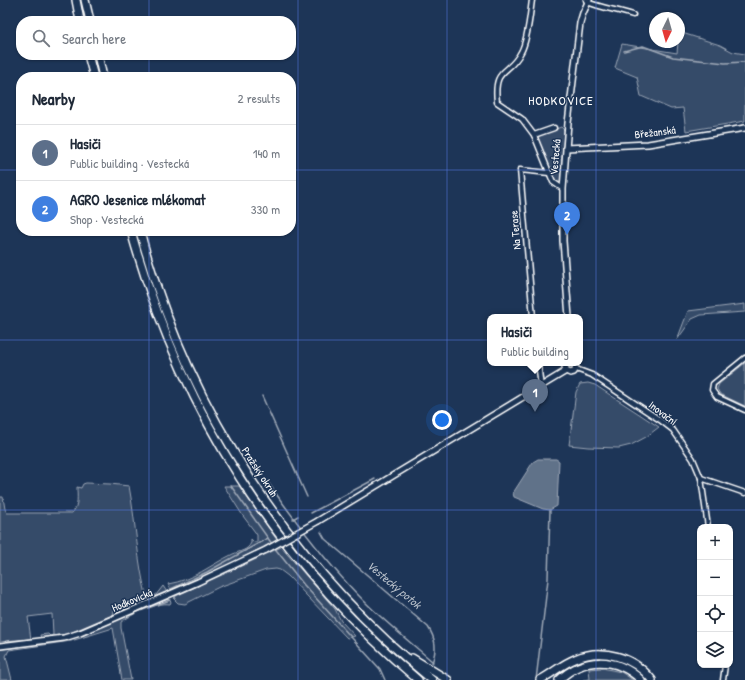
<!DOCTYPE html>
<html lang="en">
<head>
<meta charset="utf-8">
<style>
  :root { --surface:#fff; --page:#f2f2f3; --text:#1f2937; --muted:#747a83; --line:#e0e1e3; --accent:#1a73e8 }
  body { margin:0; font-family:"Patrick Hand",sans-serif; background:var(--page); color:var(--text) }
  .controls { position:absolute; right:12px; bottom:12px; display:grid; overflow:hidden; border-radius:8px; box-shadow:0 1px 3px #0004 }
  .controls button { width:36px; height:36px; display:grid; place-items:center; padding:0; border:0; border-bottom:1px solid var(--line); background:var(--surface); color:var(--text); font:20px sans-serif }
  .compass { position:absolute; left:649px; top:12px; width:36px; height:36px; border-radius:50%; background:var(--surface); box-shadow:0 1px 3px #0004; rotate:185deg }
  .you { position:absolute; left:442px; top:420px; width:14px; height:14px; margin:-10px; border:3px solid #fff; border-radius:50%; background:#1a73e8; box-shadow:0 0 0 6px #1a73e833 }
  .badge { display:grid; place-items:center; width:26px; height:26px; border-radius:50%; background:var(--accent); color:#fff; font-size:13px; font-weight:700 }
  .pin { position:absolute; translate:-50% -33px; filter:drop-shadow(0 1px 2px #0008) }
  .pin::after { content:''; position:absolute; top:21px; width:14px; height:12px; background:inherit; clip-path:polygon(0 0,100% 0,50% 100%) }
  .popup { position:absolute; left:487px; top:314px; width:96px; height:52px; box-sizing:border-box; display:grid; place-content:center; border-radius:8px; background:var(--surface); filter:drop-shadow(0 1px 3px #0005); font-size:13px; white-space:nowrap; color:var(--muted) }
  .popup b { font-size:15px; color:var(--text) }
  .popup::after { content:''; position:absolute; left:50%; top:100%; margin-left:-8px; border:8px solid transparent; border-top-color:var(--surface) }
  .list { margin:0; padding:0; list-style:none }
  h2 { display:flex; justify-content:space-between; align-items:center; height:52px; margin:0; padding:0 16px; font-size:17px }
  h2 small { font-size:13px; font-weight:400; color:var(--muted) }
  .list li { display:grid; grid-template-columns:26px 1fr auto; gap:12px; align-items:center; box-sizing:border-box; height:56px; padding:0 16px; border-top:1px solid var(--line) }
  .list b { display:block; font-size:15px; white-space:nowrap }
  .list p { margin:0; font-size:13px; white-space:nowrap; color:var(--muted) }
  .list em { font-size:13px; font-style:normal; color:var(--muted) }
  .icon { flex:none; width:22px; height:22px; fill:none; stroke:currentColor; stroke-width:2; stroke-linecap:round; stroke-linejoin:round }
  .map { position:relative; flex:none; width:745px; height:680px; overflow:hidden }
  .search { position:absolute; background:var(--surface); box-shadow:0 1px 3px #0004; left:16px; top:16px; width:280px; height:44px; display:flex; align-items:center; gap:10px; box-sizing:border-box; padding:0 14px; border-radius:16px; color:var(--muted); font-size:15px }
  .panel { position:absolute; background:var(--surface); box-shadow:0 1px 3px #0004; left:16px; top:72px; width:280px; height:164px; border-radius:16px }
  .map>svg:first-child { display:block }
</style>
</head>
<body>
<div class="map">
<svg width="745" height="680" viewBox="0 0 745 680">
  <rect width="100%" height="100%" fill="#1d3557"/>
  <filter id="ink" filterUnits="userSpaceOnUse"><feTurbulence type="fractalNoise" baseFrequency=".025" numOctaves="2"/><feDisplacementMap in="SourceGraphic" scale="8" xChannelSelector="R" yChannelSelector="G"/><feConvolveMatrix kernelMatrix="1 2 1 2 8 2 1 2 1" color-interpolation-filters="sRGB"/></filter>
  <g filter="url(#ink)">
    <g fill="#364b69" stroke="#9aa5b4">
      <polygon points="679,32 720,45 733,52 745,54 745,121 686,131 683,108 671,109 641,96 637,77 615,68 622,44 677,53"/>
      <polygon points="561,127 564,130 561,180 557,182 554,180 537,138 541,135"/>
      <polygon points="745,304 745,312 701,315 692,319 677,340 688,311"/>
      <polygon points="745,363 745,406 720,394 717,389 719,384"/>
      <polygon points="588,383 595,385 659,427 646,437 631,445 619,448 588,447 569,445 576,392 580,384"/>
      <path d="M86,483L110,484L129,486C136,523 137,562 147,598L156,595L163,586L167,592L118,615L116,610H113L114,616L76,632L65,636L41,639L40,635L48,634L50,636L53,635L52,614L28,617L31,640L0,643V497H3L5,509L7,513H72C79,506 77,496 77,487L81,488L83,484Z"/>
      <path d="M224,486H239L277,540L232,563L171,590L168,584C194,580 210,565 233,554C240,551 247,551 251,543V539L254,542H257V535L255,532L243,516Z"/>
      <polygon points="281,547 335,609 341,621 355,636 347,638 288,576 280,570 276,569 266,570 219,587 185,604 178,603 174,599 176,596 248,563"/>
      <path d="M168,599L171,602L170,604C155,602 133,614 121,622V628L131,680H122L113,628L71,641L9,650L6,656L12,680H0V648L61,640Z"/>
      <polygon points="602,668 621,672 633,680 583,680 590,679 589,669"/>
    </g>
    <polygon fill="#617289" stroke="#a0aab8" points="538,459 556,459 559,461 557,506 550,510 543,509 514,497 513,493 533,462"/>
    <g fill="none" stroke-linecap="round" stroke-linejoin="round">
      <g stroke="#a0aab8" stroke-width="1.5">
        <polyline points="624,51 643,46 673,57 725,63 745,62"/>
        <polyline points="262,396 307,497"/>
        <path d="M269,484C298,525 328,565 364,601C385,622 410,642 433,662"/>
        <polyline points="231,486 277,551 304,585 380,669 385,680"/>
        <polyline points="311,513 375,479"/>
        <polyline points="293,519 298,516"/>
        <path d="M321,532L325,539L428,627C436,639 437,649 432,663"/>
        <polyline points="171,589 207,572 268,538"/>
        <polyline points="175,598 175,597"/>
        <polyline points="117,613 166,592"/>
        <polyline points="129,615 170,600"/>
        <polyline points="41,638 68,634 113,615"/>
        <polyline points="65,640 79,636 112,622"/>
        <polyline points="6,641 31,639"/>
        <polyline points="0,649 62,641"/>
        <polyline points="536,680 548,579 550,510"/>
      </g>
      <g stroke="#fff" stroke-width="7">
        <g id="minor">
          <path d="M532,0C530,14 528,40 521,52C509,76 493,66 497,102L522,119L534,135L553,182L563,189"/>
          <path d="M586,0L587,2C602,8 618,10 633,15"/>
          <polyline points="534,135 554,128"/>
          <polyline points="533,317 520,170 549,173"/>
          <polyline points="745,358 713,384 712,390 717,397 745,410"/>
          <polyline points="538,363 541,387"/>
          <polyline points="576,369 592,375 660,420 673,430 693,459 701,478 708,527"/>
          <polyline points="701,478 745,493"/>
          <polyline points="723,680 725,665"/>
        </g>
      </g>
      <g stroke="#fff" stroke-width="8">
        <g id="tertiary">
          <polyline points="566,148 648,144 745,128"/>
          <polyline points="569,317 563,241 563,189 568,123 580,23 583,13 589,0"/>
          <polyline points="566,371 570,373 574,372 576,368 573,363"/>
          <polyline points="566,371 565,367 569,363"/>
          <polyline points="318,521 566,371"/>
          <polyline points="0,646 64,638 80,633 198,582 266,550"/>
        </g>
      </g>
      <g stroke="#fff" stroke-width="10">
        <g id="motorway">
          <polyline points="76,0 80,21"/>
          <polyline points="85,0 90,21"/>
          <polyline points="88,55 94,77"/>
          <polyline points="98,55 103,77"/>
          <path d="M131,231C182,412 274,558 418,680"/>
          <path d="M140,231C186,407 291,565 432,680"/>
          <polyline points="412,658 448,680"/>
          <path d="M540,680C552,674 562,664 575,659C602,647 634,657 652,680"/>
          <path d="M559,680C583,657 616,656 641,680"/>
        </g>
      </g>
      <use href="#minor" stroke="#1d3557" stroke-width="4"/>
      <use href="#tertiary" stroke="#1d3557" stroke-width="5"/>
      <use href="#motorway" stroke="#1d3557" stroke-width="7"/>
      <g stroke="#fff" stroke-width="8" stroke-linecap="butt">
        <polyline id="tertiary-bridge" points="266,550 318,521"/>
      </g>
      <use href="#tertiary-bridge" stroke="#1d3557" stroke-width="5"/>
    </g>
  </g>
  <path fill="none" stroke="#567ae2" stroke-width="1" stroke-opacity="0.55" d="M149,0V21M298,0V680M447,0V680M596,0V680M149,55V77M0,170H21M291,170H745M149,231V680M0,340H745M0,510H745"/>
  <g text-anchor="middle" stroke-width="3" stroke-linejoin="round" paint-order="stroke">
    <g font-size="11" fill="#fff" stroke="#1d3557">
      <text transform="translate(655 132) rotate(-7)" y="4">Břežanská</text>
      <text transform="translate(555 157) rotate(-85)" y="4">Vestecká</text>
      <text transform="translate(515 230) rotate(-95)" y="4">Na Terase</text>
      <text transform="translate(663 413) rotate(37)" y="4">Inovační</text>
      <text transform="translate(260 472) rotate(57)" y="4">Pražský okruh</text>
      <text transform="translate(132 600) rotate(-23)" y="4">Hodkovická</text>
    </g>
    <g font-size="12" font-style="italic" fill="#b8c0ca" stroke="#1d3557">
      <text transform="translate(394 585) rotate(40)" y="4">Vestecký potok</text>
    </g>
    <g font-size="13" letter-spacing="1" fill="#fff" stroke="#1d3557">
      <text x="561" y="105">HODKOVICE</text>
    </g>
  </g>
</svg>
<div class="controls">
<button>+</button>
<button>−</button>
<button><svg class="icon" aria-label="locate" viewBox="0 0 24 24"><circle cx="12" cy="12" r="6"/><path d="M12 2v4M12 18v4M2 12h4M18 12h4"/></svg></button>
<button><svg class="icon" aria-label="layers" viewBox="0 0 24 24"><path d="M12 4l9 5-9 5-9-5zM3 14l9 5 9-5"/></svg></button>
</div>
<svg class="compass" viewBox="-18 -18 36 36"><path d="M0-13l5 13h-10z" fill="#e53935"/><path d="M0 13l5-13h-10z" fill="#747a83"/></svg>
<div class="you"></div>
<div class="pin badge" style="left:535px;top:412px;background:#5c6f8a">1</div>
<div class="popup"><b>Hasiči</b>Public building</div>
<div class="pin badge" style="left:567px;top:235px;background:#3f7fe0">2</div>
<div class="search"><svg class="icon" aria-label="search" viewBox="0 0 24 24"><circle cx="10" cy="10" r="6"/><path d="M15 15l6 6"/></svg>Search here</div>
<section class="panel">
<h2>Nearby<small>2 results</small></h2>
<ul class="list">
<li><span class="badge" style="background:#5c6f8a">1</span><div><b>Hasiči</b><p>Public building · Vestecká</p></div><em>140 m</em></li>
<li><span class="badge" style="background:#3f7fe0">2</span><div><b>AGRO Jesenice mlékomat</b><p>Shop · Vestecká</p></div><em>330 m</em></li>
</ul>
</section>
</div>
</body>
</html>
